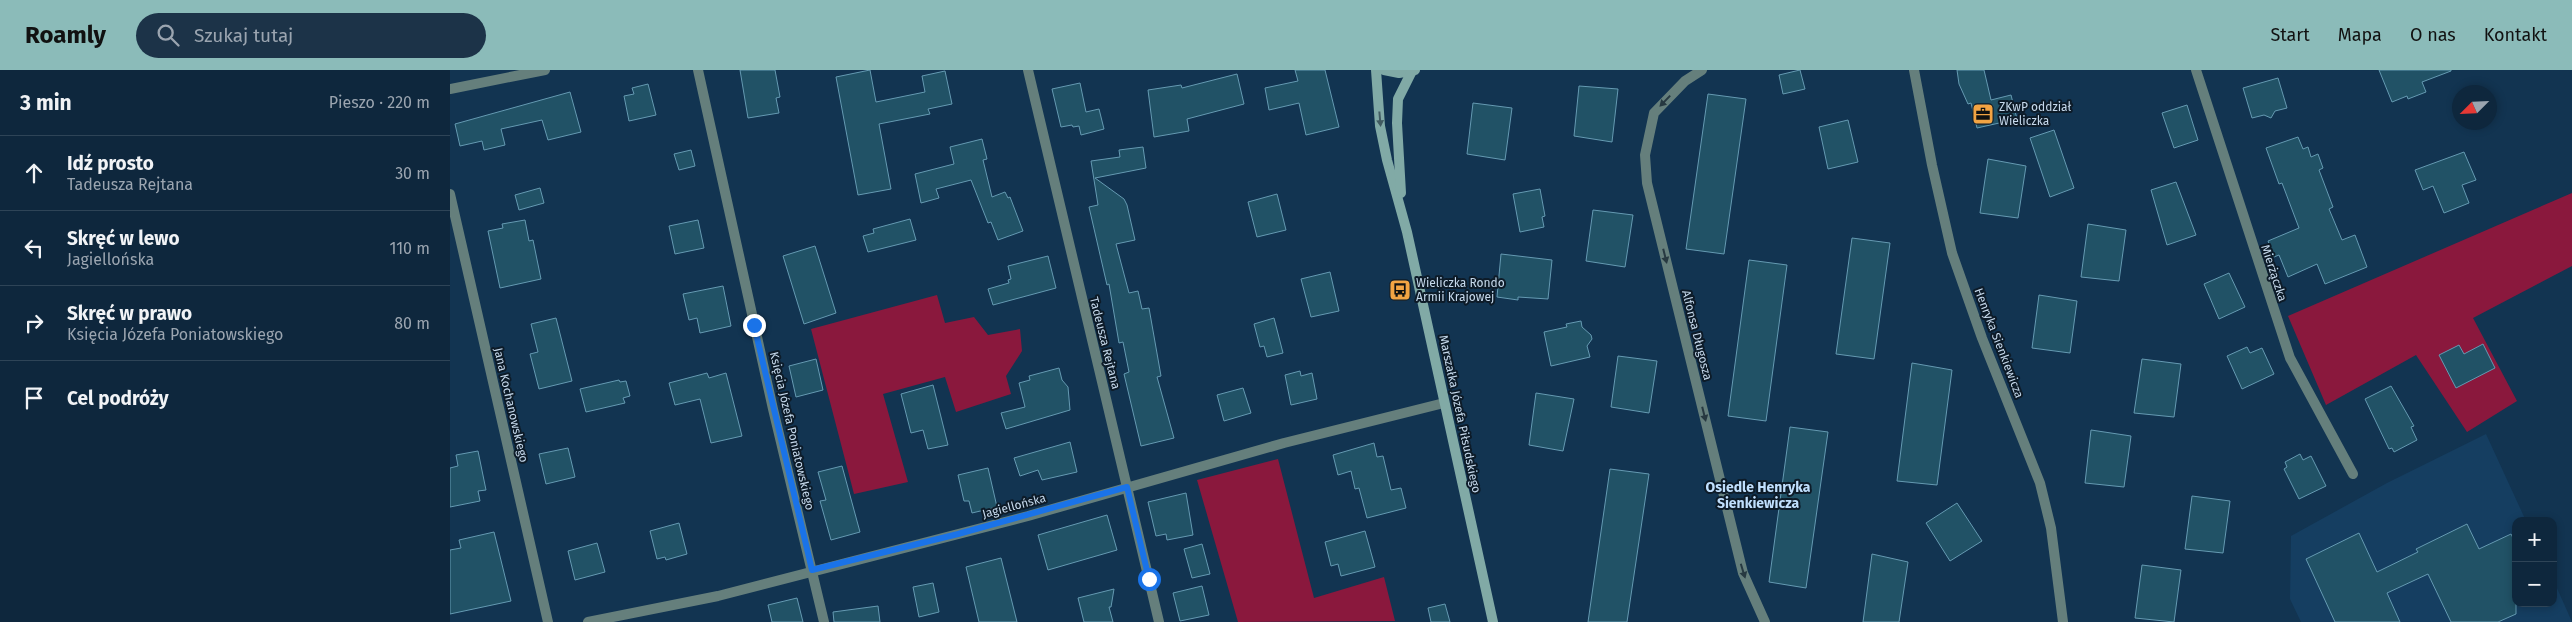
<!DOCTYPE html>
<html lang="pl">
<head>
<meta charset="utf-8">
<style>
  :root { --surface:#0e273d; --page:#1c3348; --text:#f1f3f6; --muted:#9ba5b0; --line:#2e4457; --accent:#8bbbb9 }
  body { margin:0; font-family:"Fira Sans",sans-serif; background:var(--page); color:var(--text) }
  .controls { position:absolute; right:15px; bottom:15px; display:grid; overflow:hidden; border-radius:10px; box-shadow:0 2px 8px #0003 }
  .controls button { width:45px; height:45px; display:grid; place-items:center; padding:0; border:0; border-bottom:1px solid var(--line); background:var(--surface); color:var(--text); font:25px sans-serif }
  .compass { position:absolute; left:2002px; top:15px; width:45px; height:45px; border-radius:50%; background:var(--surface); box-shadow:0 2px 8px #0003; rotate:246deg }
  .stop { position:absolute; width:15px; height:15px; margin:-11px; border:4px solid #1a73e8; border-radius:50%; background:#fff }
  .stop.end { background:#1a73e8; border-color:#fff; box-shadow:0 1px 5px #0008 }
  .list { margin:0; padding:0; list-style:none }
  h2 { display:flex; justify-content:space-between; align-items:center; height:65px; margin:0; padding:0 20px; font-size:21px }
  h2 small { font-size:16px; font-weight:400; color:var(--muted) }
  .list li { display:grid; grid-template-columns:32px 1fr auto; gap:15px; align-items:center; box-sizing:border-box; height:75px; padding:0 20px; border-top:1px solid var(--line) }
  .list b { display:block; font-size:19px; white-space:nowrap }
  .list p { margin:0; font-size:16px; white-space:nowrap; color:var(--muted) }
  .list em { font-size:16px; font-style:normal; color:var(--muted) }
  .icon { flex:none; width:28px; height:28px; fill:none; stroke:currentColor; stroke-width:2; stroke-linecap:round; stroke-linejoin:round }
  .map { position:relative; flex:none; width:2122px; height:552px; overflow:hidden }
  header { display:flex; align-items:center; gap:30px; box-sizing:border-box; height:70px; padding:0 25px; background:var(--accent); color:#111 }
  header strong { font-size:24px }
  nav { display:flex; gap:28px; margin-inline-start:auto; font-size:18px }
  .search { width:350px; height:45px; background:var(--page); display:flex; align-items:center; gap:12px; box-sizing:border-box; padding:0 18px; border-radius:28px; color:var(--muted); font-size:19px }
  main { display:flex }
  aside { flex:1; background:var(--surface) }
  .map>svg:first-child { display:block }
</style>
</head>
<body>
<header>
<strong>Roamly</strong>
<div class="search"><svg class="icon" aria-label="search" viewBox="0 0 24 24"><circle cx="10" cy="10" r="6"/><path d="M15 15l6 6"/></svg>Szukaj tutaj</div>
<nav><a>Start</a><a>Mapa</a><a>O nas</a><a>Kontakt</a></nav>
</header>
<main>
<aside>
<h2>3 min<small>Pieszo · 220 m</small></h2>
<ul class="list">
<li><svg class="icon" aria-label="ahead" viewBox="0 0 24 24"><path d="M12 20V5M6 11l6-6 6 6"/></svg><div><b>Idź prosto</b><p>Tadeusza Rejtana</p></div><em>30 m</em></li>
<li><svg class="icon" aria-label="left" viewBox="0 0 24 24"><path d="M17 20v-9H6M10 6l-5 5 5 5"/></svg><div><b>Skręć w lewo</b><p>Jagiellońska</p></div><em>110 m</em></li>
<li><svg class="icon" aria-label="right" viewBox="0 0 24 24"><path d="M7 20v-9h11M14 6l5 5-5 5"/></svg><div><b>Skręć w prawo</b><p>Księcia Józefa Poniatowskiego</p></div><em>80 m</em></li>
<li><svg class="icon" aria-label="arrive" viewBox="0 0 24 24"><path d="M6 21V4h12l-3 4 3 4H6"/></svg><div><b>Cel podróży</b></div></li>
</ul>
</aside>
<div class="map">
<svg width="2122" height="552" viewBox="0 0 2122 552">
  <rect width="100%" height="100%" fill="#123451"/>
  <polygon fill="#153e61" points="2036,364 2076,451 2066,451 2066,533 2103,533 2103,509 2122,552 1851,552 1840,529 1841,466 1937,413"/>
  <g fill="#8a183d">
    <polygon points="2122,123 2122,196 2023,248 2067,331 2017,362 1966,285 1876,335 1838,246"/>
    <polygon points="487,225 495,253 524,247 538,265 570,259 572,281 556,306 561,324 506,342 495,307 433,324 458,412 404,424 361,259"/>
    <polygon points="828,389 864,528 934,507 945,551 788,552 747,410"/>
  </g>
  <g fill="#215266" stroke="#659ab2">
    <polygon points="290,0 325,0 330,27 326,28 329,43 298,48"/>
    <polygon points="420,0 426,32 475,22 472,6 495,1 502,34 478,39 480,44 429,54 441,119 408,125 386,7"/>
    <polygon points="845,0 875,0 889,57 856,65 849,33 819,40 815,18 848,11"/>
    <polygon points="1350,0 1355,19 1333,24 1329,5"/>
    <polygon points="1507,0 1534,0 1541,30 1561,25 1567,49 1527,58 1521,33 1518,34 1509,14"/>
    <polygon points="1929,0 2001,0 2001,1 1972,12 1976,22 1958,29 1957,26 1942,32"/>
    <polygon points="787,4 794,34 737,49 739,61 704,67 698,20 731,15 732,18"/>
    <polygon points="1828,8 1837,38 1825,41 1821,48 1814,45 1802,48 1793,18"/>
    <polygon points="630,13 636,42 649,39 654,59 631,65 629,56 623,57 622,55 611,57 602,19"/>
    <polygon points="198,14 206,45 179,51 174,26 184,24 182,18"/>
    <polygon points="1129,16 1168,19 1162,72 1124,66"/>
    <polygon points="120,22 131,62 98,70 92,50 51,59 55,75 34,80 32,71 10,76 5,54"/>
    <polygon points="1258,24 1296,29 1274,184 1236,179"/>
    <polygon points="1023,33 1062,38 1055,90 1017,84"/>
    <polygon points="1737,35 1748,70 1724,78 1712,43"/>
    <polygon points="1398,50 1408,92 1378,99 1369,57"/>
    <polygon points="1604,60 1624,118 1600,127 1580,68"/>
    <polygon points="1848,67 1853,79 1858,77 1861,87 1868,84 1873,98 1869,100 1883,137 1879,139 1892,170 1905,165 1917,197 1875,214 1867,194 1838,207 1829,185 1824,187 1818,171 1849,158 1832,113 1829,114 1816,78"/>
    <polygon points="532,69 537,89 533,90 542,127 555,122 558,128 560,127 573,161 548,170 541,152 538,153 521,110 486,119 489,128 471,133 465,104 504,94 500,77"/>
    <polygon points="693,77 696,98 645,108 674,129 677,135 685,170 666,174 679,223 688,221 692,239 699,238 711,306 707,307 724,368 691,376 674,304 679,302 673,272 669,273 659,214 657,215 639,137 648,135 641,91 670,87 669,80"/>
    <polygon points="241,80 245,96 229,100 224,84"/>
    <polygon points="2014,82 2026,110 2012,115 2019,133 1994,143 1983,116 1973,120 1965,100"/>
    <polygon points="1538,89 1576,96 1568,148 1530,143"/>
    <polygon points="1726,112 1746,165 1717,175 1701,120"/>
    <polygon points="90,118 94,133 69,140 65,125"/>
    <polygon points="1090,119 1095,146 1092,147 1094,157 1070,162 1063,124"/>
    <polygon points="827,124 836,160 807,167 798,132"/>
    <polygon points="1143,140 1183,145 1175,197 1136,191"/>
    <polygon points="460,149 466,170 418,182 413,166 424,163 423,159"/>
    <polygon points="75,150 79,171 83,170 91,209 50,218 38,161 53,158 52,154"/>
    <polygon points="248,150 254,178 225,184 219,156"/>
    <polygon points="1638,154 1676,160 1669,211 1631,207"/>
    <polygon points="1402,168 1440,173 1424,289 1386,284"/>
    <polygon points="365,176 386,243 354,254 333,186"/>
    <polygon points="1051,184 1102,190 1098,229 1068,227 1068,230 1047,227"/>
    <polygon points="598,186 606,218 543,235 538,219 559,213 558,210 561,209 558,196"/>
    <polygon points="1299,190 1337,195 1316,351 1278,346"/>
    <polygon points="880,202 889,241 861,247 851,209"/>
    <polygon points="1779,203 1795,237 1769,249 1754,214"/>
    <polygon points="273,216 281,256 250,263 247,248 239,250 233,224"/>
    <polygon points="1589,225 1627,231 1620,283 1582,278"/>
    <polygon points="106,248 122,311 89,319 80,284 88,282 81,254"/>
    <polygon points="824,248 833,283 817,287 814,276 810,277 804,254"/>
    <polygon points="1131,251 1132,257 1141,265 1142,269 1137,276 1140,287 1101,296 1094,262 1117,257 1116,254"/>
    <polygon points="2033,274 2045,298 2006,318 1989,285 2009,275 2014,284"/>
    <polygon points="1797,277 1800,283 1812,278 1824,304 1792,319 1777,286"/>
    <polygon points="1168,286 1207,291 1199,343 1161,337"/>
    <polygon points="366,289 373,320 346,327 339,296"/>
    <polygon points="1692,289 1731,294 1724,347 1684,343"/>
    <polygon points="1462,293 1502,300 1487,415 1447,411"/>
    <polygon points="609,298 612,310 618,317 620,340 556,359 551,343 575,337 569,313 580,310 579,306"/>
    <polygon points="850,301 851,306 862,303 867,329 841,335 835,305"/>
    <polygon points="257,303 259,308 276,303 292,366 261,373 250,329 225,335 219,313"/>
    <polygon points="169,310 170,312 176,311 180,326 173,328 175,333 136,342 130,319"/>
    <polygon points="483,315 498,375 478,379 473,360 461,363 451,324"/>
    <polygon points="1941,316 1964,356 1961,357 1967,370 1944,382 1942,378 1939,379 1915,329"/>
    <polygon points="793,318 801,343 774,351 767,325"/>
    <polygon points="1086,323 1124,329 1113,381 1079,375"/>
    <polygon points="1340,357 1378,362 1356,518 1319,512"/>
    <polygon points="1641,360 1681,366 1674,417 1635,413"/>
    <polygon points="620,372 627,402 592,410 588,400 570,406 564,388"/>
    <polygon points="924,373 927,387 933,386 941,420 951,418 956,438 917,448 909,418 905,419 901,401 888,405 883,385"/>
    <polygon points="118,378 125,407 96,414 89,384"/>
    <polygon points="28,381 36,420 28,421 30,431 0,437 0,398 8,396 6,385"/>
    <polygon points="1850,384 1853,390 1861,386 1876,416 1849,429 1834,399 1837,397 1835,392"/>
    <polygon points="392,396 410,462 381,470 370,431 376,430 368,402"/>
    <polygon points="538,398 547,437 522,443 519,431 514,431 508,405"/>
    <polygon points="1160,399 1199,404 1177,552 1138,552"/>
    <polygon points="736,423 743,465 717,470 716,464 706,466 698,432"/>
    <polygon points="1742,426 1780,431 1773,483 1735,479"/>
    <polygon points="1507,433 1532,471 1500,491 1476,453"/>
    <polygon points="657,445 667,480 598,500 588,465"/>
    <polygon points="229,453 237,484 216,490 215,487 207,489 200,461"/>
    <polygon points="2017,454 2029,479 2061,464 2066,474 2066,544 2048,552 2001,552 1978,504 1937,523 1950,552 1885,552 1856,489 1909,463 1927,502 1968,482 1966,479"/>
    <polygon points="915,461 925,497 891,506 888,494 881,496 875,472"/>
    <polygon points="44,462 61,531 0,544 0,480 11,478 9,470"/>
    <polygon points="147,473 155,502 125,510 118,481"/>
    <polygon points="752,474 760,504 742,508 734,479"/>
    <polygon points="1422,484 1458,492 1449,552 1413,552"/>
    <polygon points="551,488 567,552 529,552 516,497"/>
    <polygon points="1692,495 1731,500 1724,552 1685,548"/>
    <polygon points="483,513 489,542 469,547 463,517"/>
    <polygon points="752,516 759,545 730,551 723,523"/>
    <polygon points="664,519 661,537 659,537 663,552 634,552 628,528"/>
    <polygon points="347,528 353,552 322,552 318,535"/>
    <polygon points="995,534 1000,552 981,552 978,538"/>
    <polygon points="428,536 430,552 384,552 383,542"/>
  </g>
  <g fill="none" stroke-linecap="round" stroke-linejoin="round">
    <g stroke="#657f7c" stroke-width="10">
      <polyline points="248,0 323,339 374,552"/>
      <polyline points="578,0 709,552"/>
      <polyline points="1252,0 1235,11 1204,43 1195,85 1197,113 1293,503 1315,552"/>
      <polyline points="1464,0 1482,95 1502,183 1532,268 1590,413 1601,458 1613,552"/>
      <polyline points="1746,0 1840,288 1903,404"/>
      <polyline points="0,19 95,0"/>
      <polyline points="0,124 98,552"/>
      <polyline points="138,552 268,526 578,446 834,373 994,333"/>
    </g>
    <g stroke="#81aaa6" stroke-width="10">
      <polyline points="926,0 930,56 937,90 957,162 1043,552"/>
      <polyline points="934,0 949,3 965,0"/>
      <polyline points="951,123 947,53 948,29 962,1"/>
    </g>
  </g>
  <defs><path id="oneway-solid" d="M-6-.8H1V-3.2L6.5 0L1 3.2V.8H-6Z" transform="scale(1.25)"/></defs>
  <g fill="#273941">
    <use href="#oneway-solid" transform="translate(1215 31) rotate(134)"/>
    <use href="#oneway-solid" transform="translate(1215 186) rotate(76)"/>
    <use href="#oneway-solid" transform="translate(1254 344) rotate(76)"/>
    <use href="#oneway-solid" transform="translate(1293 501) rotate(73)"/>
  </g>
  <use fill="#415b61" href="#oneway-solid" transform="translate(930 49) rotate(85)"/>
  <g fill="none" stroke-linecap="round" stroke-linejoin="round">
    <polyline stroke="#1a73e8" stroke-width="6" points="304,255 362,500 508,464 677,417 699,509"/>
  </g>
  <defs>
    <g id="office-square" transform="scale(1.125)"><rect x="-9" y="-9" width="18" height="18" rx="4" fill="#f3a443" stroke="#0d1b28"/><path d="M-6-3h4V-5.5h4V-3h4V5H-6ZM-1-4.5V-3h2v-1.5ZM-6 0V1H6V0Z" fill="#111"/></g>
    <g id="bus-square" transform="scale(1.125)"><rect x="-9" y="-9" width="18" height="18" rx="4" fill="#f3a443" stroke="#0d1b28"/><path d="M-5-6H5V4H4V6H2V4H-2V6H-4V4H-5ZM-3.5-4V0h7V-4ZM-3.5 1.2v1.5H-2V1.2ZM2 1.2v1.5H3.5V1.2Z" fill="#111"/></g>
  </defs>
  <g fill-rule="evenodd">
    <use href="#office-square" x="1533" y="44"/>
    <use href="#bus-square" x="950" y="220"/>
  </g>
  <g text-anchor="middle" stroke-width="4" stroke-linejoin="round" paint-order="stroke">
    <g font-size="12" fill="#c6d9ec" stroke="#0d1b28" text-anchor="start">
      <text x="1549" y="41">ZKwP oddział<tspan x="1549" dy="14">Wieliczka</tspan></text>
      <text x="966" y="217">Wieliczka Rondo<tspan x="966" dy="14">Armii Krajowej</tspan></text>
    </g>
    <g font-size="12" fill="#c6d9ec" stroke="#0d1b28">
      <text transform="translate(1824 203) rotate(72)" y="4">Mierżączka</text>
      <text transform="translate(1247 265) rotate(76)" y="4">Alfonsa Długosza</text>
      <text transform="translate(655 273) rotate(76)" y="4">Tadeusza Rejtana</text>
      <text transform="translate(1549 273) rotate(69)" y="4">Henryka Sienkiewicza</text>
      <text transform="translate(61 335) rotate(77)" y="4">Jana Kochanowskiego</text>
      <text transform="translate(1010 344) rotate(78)" y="4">Marszałka Józefa Piłsudskiego</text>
      <text transform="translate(342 361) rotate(77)" y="4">Księcia Józefa Poniatowskiego</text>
      <text transform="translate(564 436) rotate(-15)" y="4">Jagiellońska</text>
    </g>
    <g font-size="14" font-weight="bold" fill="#c0dffd" stroke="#0d1b28">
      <text x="1308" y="422">Osiedle Henryka<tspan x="1308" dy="16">Sienkiewicza</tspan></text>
    </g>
  </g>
</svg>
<div class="controls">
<button>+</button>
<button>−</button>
</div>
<svg class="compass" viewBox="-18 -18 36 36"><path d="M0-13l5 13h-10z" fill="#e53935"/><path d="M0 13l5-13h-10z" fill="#9ba5b0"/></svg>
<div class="stop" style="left:699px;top:509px"></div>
<div class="stop end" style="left:304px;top:255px"></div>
</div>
</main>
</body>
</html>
